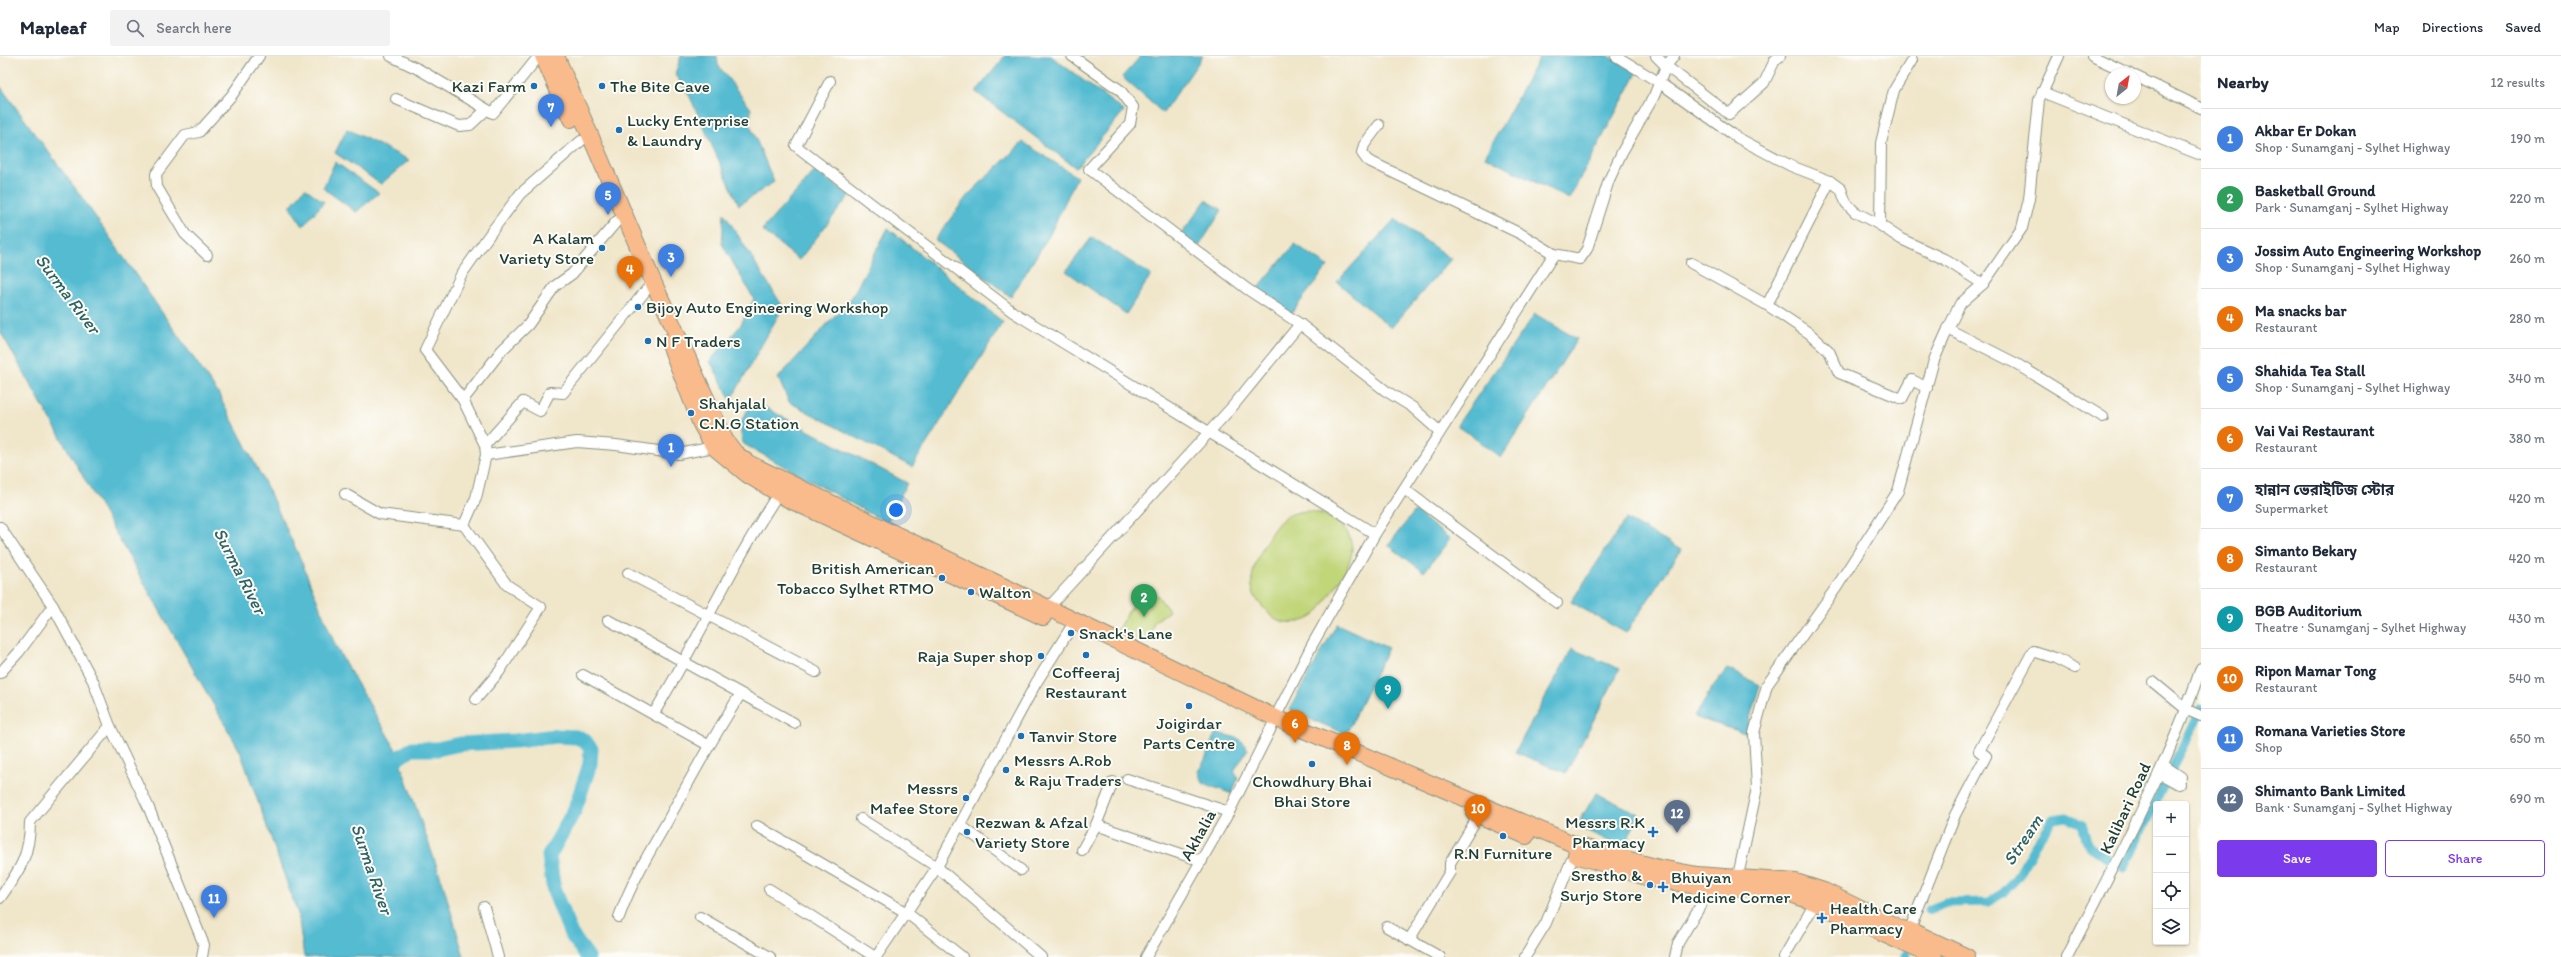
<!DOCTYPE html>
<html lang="en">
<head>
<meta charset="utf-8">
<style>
  :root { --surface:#fff; --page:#f2f2f3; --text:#1f2937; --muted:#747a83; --line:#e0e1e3; --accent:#7c3aed }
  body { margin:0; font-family:Itim,"Noto Sans Bengali",sans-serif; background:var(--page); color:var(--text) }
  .controls { position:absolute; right:12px; bottom:12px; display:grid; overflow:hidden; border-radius:4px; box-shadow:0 1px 3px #0004 }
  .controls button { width:36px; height:36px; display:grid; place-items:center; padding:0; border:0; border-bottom:1px solid var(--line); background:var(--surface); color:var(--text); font:20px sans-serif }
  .compass { position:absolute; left:2105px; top:12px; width:36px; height:36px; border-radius:50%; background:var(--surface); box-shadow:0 1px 3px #0004; rotate:31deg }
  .you { position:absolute; left:896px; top:454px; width:14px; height:14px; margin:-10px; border:3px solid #fff; border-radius:50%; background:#1a73e8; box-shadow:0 0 0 6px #1a73e833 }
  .badge { display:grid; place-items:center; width:26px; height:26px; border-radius:50%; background:var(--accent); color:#fff; font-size:13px; font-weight:700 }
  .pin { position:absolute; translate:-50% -33px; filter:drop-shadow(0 1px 2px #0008) }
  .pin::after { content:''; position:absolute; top:21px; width:14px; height:12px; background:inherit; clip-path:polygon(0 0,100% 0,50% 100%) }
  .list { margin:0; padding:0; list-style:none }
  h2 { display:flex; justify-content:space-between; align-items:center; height:52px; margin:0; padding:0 16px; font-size:17px }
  h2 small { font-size:13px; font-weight:400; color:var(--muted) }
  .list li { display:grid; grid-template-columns:26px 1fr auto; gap:12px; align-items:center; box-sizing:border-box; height:60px; padding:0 16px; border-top:1px solid var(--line) }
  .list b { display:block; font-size:15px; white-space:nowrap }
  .list p { margin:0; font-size:13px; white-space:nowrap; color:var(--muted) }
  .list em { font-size:13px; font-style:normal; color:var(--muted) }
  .actions { display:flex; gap:8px; padding:12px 16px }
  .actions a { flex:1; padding:9px 0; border:1px solid var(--accent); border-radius:4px; text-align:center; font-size:14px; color:var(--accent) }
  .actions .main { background:var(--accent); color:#fff }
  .icon { flex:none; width:22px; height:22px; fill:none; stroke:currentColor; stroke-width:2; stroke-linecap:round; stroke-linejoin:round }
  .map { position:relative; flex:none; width:2201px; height:901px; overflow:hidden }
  header { display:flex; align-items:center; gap:24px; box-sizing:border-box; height:56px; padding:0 20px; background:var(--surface); border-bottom:1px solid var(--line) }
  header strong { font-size:19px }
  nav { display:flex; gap:22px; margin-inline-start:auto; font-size:14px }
  .search { width:280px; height:36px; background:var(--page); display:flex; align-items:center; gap:10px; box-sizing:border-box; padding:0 14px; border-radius:4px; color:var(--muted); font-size:15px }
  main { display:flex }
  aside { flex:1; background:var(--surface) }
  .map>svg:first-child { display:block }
</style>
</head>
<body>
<header>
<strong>Mapleaf</strong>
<div class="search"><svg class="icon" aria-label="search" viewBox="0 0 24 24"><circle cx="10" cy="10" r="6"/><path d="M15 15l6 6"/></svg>Search here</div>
<nav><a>Map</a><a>Directions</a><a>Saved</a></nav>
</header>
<main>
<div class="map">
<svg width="2201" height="901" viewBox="0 0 2201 901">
  <rect width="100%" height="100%" fill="#fdfcf7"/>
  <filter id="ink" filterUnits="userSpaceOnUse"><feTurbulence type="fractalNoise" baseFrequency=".025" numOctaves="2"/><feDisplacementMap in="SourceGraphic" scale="8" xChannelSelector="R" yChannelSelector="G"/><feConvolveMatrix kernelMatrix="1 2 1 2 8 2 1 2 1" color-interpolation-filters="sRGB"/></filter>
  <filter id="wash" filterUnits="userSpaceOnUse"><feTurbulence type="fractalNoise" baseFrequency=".012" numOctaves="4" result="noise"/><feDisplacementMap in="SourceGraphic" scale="16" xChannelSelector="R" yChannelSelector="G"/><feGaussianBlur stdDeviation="0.9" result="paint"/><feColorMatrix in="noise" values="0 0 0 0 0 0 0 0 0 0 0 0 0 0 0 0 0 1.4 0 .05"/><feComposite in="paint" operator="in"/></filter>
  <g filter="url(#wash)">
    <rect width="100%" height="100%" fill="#f0e6ca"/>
    <g fill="#c1d579" stroke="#708956">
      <path d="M1306,455C1327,456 1352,469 1352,494C1351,510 1338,528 1329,540C1325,545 1321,553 1317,557C1306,568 1283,570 1272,560C1263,552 1253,542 1252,530C1249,514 1270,473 1283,463C1289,458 1298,456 1306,455Z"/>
      <polygon points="1141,535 1157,539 1169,555 1154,566 1149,586 1126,580 1117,574"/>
    </g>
    <g fill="#54bbd1" stroke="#3a7c82">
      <polygon points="681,0 717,0 718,9 751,53 750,69 774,126 739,149 690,41 675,18"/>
      <polygon points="1005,0 1051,0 1124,55 1076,112 976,36"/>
      <polygon points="1141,0 1203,0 1163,57 1122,21"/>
      <polygon points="1540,0 1608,0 1637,17 1569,143 1485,101"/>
      <polygon points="0,30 81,140 218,337 267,431 300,502 336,591 395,692 443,828 464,901 304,901 298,858 240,695 0,275"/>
      <polygon points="347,73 409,104 381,128 335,97"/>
      <polygon points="1023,86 1077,121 1050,178 1011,241 935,184 967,140"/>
      <polygon points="335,106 379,137 356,156 323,132"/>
      <polygon points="815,115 850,139 799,204 762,174"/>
      <polygon points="305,132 324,146 303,170 290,151"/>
      <polygon points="1206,144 1222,154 1198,192 1179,181"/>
      <polygon points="724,157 783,251 731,344 710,305 740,270 754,243 722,188"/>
      <polygon points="1395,163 1451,203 1391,272 1337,226"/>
      <polygon points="888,172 1003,266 912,411 789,346 778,322 852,241"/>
      <polygon points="1092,181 1151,219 1126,258 1066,215"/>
      <polygon points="1295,188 1328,210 1290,259 1257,233"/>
      <polygon points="1535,258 1577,283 1501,402 1457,369"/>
      <polygon points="753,345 907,427 887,467 742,387 740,367"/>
      <polygon points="1415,455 1450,483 1424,516 1388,489"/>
      <polygon points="1626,463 1681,494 1626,577 1571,546"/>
      <polygon points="1337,568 1388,592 1346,678 1289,654"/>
      <polygon points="1572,593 1620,613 1566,717 1515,696"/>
      <polygon points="1727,613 1760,629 1745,677 1694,661 1714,629"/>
      <path d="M1216,677L1238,682L1248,693L1234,715L1238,722L1232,738L1203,727L1198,715C1208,703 1208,690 1216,677Z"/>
      <polygon points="1596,737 1639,758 1624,792 1577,770"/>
    </g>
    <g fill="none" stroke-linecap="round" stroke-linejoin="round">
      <g stroke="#54bbd1" stroke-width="9">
        <polyline points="1928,854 1946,847 1988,846 2003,837 2017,822 2036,787 2053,763 2067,761 2082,768 2088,789 2123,812 2201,654"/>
        <polyline points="1905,901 1906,899"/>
      </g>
      <polyline stroke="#54bbd1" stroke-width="15" points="382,712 412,693 437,693 460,688 515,685 556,680 576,681 584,684 591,693 590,708 575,753 549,800 554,835 571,878 588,901"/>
    </g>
  </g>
  <g filter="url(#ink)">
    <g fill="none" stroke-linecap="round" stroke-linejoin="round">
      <g stroke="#88927f" stroke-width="12">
        <g id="street">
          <polyline points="391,0 420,14 493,57 539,0"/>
          <polyline points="1072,0 1120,34 1133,51 1130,68 1089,113 1247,233 1300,268 1386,335 1412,351 1439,375"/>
          <polyline points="1616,0 1660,27 1738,82 1791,110 1830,125 1841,133 1846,147 1855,156 1880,169"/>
          <polyline points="1656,0 1666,10 1729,58 1764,27 1775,4 1780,0"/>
          <polyline points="2092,0 2130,18"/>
          <polyline points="1912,4 1894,34 1881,87 1880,169 1901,183 1944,203 1983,228"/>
          <polyline points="2135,20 2201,52"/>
          <polyline points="830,25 796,90 1013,256 1375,478"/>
          <polyline points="2042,36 2201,99"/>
          <polyline points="396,43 459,70 470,69 486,54"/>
          <polyline points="1379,69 1364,89 1362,97 1367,104 1521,178 1554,198"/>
          <polyline points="207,199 185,178 157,131 156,118 185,79 199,76 232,39 259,0"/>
          <polyline points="1691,207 1767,249 1809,277 1829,295 1839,317 1902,343 1912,324 1927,332"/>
          <polyline points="1767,249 1830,125"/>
          <polyline points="1948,273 2017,308 2103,361"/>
          <polyline points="463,344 502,294 528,269 555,230 572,218 617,165"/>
          <polyline points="485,389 523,346 540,355 550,336 563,337 647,233"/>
          <polyline points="486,399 577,386 616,389 679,398 714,391"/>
          <polyline points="1404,433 1557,547"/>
          <polyline points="345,438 380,458 464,469 507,529 541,551 499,616 476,643"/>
          <polyline points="464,469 476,442 486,399 485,389 463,344 425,294 461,219 492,175 520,138 581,85"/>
          <polyline points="0,471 53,550 93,625 110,670 148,750 204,889 202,901"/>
          <polyline points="628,517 816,616"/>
          <polyline points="1048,552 1233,350 1300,268"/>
          <polyline points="608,564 794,667"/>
          <polyline points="0,617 19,596 53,550"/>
          <polyline points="583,619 708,689"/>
          <polyline points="2153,626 2187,654 2201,660"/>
          <path d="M654,657C698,585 732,508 778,438"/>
          <polyline points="1275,662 1312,589 1375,478 1554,198 1580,203 1587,193 1609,124 1622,96 1654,40 1666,10 1674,0"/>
          <polyline points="2163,709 2181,721"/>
          <polyline points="2159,717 2179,728"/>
          <polyline points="1127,723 1229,756"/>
          <polyline points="861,763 937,811 1041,901"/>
          <polyline points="960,769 1021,814"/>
          <polyline points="1096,769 1202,805"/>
          <polyline points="757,770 907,857 962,901"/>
          <polyline points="1082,794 1096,769 1113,726"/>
          <polyline points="1738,820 1757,732 1754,677 1767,629 1836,532 1898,435 1934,304 1948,273 1960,248 1983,228 2022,172 2029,143 2039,44 2059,0"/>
          <polyline points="769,833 875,901"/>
          <path d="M0,842C19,815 30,800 30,766L110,670"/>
          <polyline points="484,851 498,901"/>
          <path d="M619,861C631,827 649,797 667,766C690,723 713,681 740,639"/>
          <polyline points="700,861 770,901"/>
          <polyline points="1387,871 1440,901"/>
          <polyline points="1908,878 1955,759 1986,700 1979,695 2033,595 2055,602 2075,612"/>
          <polyline points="1409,884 1445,824 1450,816 1450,807 1479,759"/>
          <polyline points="876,901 937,811 1036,627 1070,573"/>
          <polyline points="1146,901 1229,756 1272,670"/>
          <polyline points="1525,901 1546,867 1574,798"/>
          <polyline points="1675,901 1678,887 1711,832"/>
          <polyline points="1784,901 1818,842"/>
          <path d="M2067,901C2116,805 2166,715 2201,612"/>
        </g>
      </g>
      <g stroke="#88927f" stroke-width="18">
        <g id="primary">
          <polyline points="543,0 571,63"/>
          <polyline points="556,0 655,230 725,384 735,397 748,407 1280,664 1578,790 1655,811 1697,819 1796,826 1824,835 1901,873 1909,874 1967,901"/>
          <polyline points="669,286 701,368 714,391 748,419 788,443 1043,561"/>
          <polyline points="1474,757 1526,780"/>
          <polyline points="1576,799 1649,822 1711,832 1750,832 1788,837 1814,846 1934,901"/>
        </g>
      </g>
      <use href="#street" stroke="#fff" stroke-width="10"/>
      <use href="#primary" stroke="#fabb8c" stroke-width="16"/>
    </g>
  </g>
  <g fill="#1f6fb2" stroke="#fdfcf7" stroke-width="1.5">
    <circle cx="534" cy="30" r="4"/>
    <circle cx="602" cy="30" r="4"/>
    <circle cx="619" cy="74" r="4"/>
    <circle cx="602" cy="192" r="4"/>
    <circle cx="638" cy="251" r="4"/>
    <circle cx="648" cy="285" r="4"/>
    <circle cx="691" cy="357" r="4"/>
    <circle cx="942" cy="522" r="4"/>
    <circle cx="971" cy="536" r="4"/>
    <circle cx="1071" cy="577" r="4"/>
    <circle cx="1086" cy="599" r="4"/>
    <circle cx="1041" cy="600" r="4"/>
    <circle cx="1189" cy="650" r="4"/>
    <circle cx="1021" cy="680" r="4"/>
    <circle cx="1312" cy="708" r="4"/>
    <circle cx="1006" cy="714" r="4"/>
    <circle cx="966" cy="742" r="4"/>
    <circle cx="967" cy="776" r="4"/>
    <path d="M1651 770h4v4h4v4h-4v4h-4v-4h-4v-4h4z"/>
    <circle cx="1503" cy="780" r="4"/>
    <circle cx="1650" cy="829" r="4"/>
    <path d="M1661 825h4v4h4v4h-4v4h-4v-4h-4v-4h4z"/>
    <path d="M1820 856h4v4h4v4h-4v4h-4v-4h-4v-4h4z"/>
  </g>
  <g text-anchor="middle" stroke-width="4" stroke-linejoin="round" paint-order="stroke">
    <g font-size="17" fill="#1f3d34" stroke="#fdfcf7" text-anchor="start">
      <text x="526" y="36" text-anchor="end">Kazi Farm</text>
      <text x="610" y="36">The Bite Cave</text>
      <text x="627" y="70">Lucky Enterprise<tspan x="627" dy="20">&amp; Laundry</tspan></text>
      <text x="594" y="188" text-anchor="end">A Kalam<tspan x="594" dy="20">Variety Store</tspan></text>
      <text x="646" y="257">Bijoy Auto Engineering Workshop</text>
      <text x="656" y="291">N F Traders</text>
      <text x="699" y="353">Shahjalal<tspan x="699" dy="20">C.N.G Station</tspan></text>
      <text x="934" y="518" text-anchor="end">British American<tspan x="934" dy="20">Tobacco Sylhet RTMO</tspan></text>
      <text x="979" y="542">Walton</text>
      <text x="1079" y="583">Snack's Lane</text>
      <text x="1033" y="606" text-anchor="end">Raja Super shop</text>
      <text x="1086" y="622" text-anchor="middle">Coffeeraj<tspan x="1086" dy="20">Restaurant</tspan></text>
      <text x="1189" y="673" text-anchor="middle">Joigirdar<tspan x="1189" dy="20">Parts Centre</tspan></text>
      <text x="1029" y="686">Tanvir Store</text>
      <text x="1014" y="710">Messrs A.Rob<tspan x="1014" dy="20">&amp; Raju Traders</tspan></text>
      <text x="1312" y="731" text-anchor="middle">Chowdhury Bhai<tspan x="1312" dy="20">Bhai Store</tspan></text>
      <text x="958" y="738" text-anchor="end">Messrs<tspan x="958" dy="20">Mafee Store</tspan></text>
      <text x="975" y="772">Rezwan &amp; Afzal<tspan x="975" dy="20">Variety Store</tspan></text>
      <text x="1645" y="772" text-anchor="end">Messrs R.K<tspan x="1645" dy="20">Pharmacy</tspan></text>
      <text x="1503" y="803" text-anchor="middle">R.N Furniture</text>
      <text x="1642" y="825" text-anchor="end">Srestho &amp;<tspan x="1642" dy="20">Surjo Store</tspan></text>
      <text x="1671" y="827">Bhuiyan<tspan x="1671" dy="20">Medicine Corner</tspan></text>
      <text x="1830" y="858">Health Care<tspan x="1830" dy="20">Pharmacy</tspan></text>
    </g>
    <g font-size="17" fill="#1f3d34" stroke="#fdfcf7">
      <text transform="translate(2125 752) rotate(-65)" y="6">Kalibari Road</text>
      <text transform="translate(1198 779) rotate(-61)" y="6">Akhalia</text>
    </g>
    <g font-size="18" font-style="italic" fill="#2f6363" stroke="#fdfcf7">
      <text transform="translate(68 238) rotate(53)" y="6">Surma River</text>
      <text transform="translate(240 515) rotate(63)" y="6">Surma River</text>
      <text transform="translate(2023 784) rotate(-56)" y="6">Stream</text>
      <text transform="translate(372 813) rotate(71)" y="6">Surma River</text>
    </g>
  </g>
</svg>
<div class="controls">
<button>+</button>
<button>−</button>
<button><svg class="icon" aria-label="locate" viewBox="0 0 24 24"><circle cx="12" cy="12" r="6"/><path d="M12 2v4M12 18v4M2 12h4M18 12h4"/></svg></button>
<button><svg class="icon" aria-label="layers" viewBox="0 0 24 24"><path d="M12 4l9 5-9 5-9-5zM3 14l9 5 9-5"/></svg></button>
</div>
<svg class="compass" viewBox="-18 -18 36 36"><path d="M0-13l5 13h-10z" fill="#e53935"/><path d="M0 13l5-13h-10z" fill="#747a83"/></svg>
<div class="you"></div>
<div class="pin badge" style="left:671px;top:411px;background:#3f7fe0">1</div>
<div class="pin badge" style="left:1144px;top:561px;background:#2e9e5b">2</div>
<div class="pin badge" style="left:671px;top:221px;background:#3f7fe0">3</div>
<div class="pin badge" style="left:630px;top:233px;background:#e8710a">4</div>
<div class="pin badge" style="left:608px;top:159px;background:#3f7fe0">5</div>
<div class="pin badge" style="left:1295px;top:687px;background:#e8710a">6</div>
<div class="pin badge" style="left:551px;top:71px;background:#3f7fe0">7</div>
<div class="pin badge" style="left:1347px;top:709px;background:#e8710a">8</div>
<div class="pin badge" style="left:1388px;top:653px;background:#0f9aa8">9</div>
<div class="pin badge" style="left:1478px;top:772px;background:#e8710a">10</div>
<div class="pin badge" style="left:214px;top:862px;background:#3f7fe0">11</div>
<div class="pin badge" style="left:1677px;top:777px;background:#5c6f8a">12</div>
</div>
<aside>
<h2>Nearby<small>12 results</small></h2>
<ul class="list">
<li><span class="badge" style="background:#3f7fe0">1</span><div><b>Akbar Er Dokan</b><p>Shop · Sunamganj - Sylhet Highway</p></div><em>190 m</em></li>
<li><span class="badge" style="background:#2e9e5b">2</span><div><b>Basketball Ground</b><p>Park · Sunamganj - Sylhet Highway</p></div><em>220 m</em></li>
<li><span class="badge" style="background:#3f7fe0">3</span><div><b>Jossim Auto Engineering Workshop</b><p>Shop · Sunamganj - Sylhet Highway</p></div><em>260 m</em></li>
<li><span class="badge" style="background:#e8710a">4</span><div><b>Ma snacks bar</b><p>Restaurant</p></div><em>280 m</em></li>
<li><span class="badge" style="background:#3f7fe0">5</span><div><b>Shahida Tea Stall</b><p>Shop · Sunamganj - Sylhet Highway</p></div><em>340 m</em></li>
<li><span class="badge" style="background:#e8710a">6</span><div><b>Vai Vai Restaurant</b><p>Restaurant</p></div><em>380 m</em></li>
<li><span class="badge" style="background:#3f7fe0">7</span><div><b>হান্নান ভেরাইটিজ স্টোর</b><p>Supermarket</p></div><em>420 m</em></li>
<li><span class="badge" style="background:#e8710a">8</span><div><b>Simanto Bekary</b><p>Restaurant</p></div><em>420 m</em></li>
<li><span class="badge" style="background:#0f9aa8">9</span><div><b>BGB Auditorium</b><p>Theatre · Sunamganj - Sylhet Highway</p></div><em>430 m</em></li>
<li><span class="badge" style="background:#e8710a">10</span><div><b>Ripon Mamar Tong</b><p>Restaurant</p></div><em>540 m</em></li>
<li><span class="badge" style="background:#3f7fe0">11</span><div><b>Romana Varieties Store</b><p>Shop</p></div><em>650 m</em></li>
<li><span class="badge" style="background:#5c6f8a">12</span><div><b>Shimanto Bank Limited</b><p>Bank · Sunamganj - Sylhet Highway</p></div><em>690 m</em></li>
</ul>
<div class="actions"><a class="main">Save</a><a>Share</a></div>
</aside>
</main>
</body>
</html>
